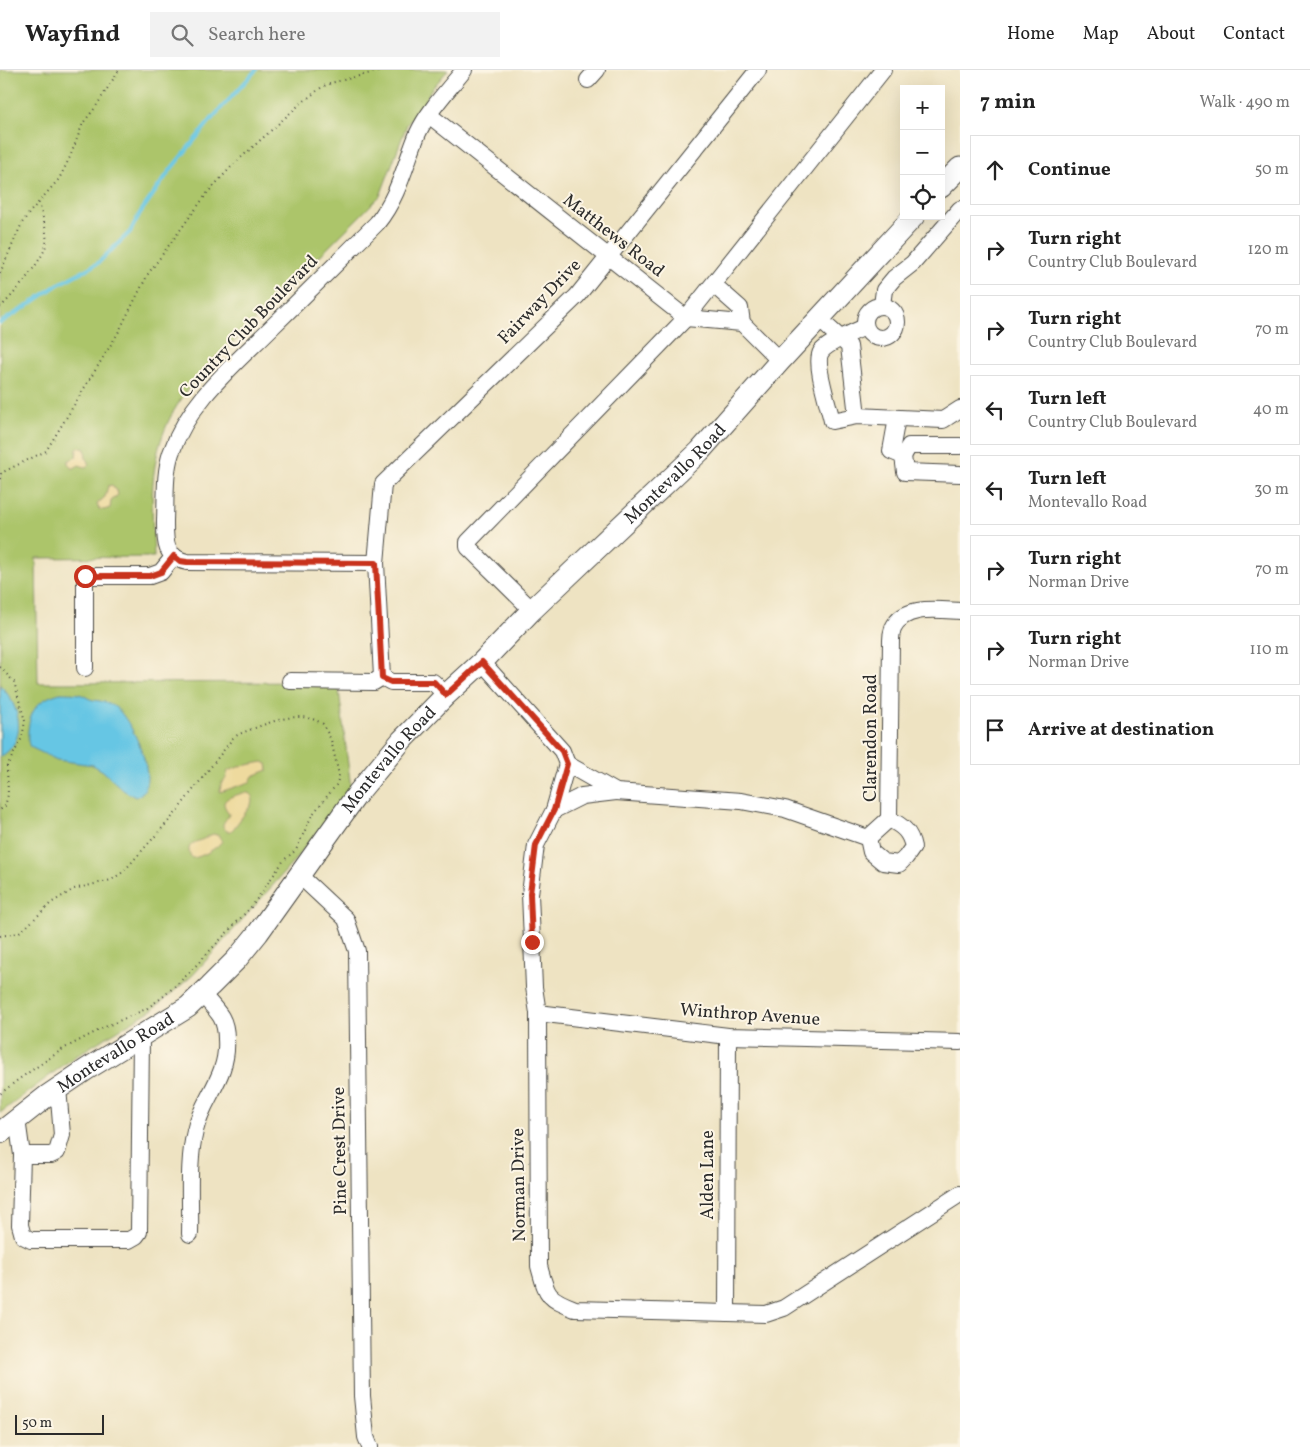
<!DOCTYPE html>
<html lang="en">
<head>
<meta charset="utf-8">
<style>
  :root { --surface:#fff; --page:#f2f2f2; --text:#222; --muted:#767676; --line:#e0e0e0 }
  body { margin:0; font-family:Vollkorn,serif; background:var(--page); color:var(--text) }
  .controls { position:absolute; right:15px; top:15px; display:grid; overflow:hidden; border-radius:0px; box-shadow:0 5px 20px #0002 }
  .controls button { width:45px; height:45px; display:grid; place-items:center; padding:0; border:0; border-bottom:1px solid var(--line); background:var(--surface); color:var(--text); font:25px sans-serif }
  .scale { position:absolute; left:15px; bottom:12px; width:89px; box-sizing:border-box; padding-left:5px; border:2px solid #2b2b2b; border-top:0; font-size:14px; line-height:18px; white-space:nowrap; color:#2b2b2b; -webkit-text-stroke:4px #fcf5e5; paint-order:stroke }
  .stop { position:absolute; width:15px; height:15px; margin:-11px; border:4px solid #c8321e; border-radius:50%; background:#fff }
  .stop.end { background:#c8321e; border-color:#fff; box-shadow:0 1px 5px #0008 }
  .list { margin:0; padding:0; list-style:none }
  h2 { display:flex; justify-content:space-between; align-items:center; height:65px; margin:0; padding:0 20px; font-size:21px }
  h2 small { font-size:16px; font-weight:400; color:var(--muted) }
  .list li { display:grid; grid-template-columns:32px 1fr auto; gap:15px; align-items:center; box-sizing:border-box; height:70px; margin:0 10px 10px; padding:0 10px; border:1px solid var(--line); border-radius:0px }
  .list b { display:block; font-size:19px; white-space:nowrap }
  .list p { margin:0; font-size:16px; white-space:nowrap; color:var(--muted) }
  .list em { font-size:16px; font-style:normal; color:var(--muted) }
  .icon { flex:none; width:28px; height:28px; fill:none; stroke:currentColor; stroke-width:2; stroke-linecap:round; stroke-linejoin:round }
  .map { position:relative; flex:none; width:960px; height:1377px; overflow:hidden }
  header { display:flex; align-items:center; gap:30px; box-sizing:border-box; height:70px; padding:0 25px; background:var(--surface); border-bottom:1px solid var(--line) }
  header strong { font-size:24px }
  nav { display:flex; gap:28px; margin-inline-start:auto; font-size:18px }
  .search { width:350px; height:45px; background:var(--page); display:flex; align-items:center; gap:12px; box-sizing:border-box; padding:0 18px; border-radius:0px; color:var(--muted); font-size:19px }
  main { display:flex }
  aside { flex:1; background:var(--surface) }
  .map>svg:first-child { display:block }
</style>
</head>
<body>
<header>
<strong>Wayfind</strong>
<div class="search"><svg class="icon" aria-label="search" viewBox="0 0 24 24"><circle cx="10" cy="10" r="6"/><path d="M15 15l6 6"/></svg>Search here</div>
<nav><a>Home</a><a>Map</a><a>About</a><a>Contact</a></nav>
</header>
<main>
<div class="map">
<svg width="960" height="1377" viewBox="0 0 960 1377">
  <rect width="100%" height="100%" fill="#fcf5e5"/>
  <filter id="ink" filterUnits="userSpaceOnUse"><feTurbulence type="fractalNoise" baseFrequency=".02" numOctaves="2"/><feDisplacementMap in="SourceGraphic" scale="10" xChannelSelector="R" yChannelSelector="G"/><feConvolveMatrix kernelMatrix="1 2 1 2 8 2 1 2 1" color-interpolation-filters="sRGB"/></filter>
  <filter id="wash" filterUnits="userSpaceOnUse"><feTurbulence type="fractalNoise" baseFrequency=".0096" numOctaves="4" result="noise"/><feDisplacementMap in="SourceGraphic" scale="20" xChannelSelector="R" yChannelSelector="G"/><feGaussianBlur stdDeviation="1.12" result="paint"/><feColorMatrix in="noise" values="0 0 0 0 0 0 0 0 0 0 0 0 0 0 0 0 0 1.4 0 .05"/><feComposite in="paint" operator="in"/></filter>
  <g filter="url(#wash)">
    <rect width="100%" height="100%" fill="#eee3c2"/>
    <path fill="#acc56b" stroke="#6c784b" d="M0,0H448L430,21L423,37L408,52L380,126L193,312C186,323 178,333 172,344C147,392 152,436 154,487L36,488L38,613L338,612L351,719L290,796L193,905L153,939L77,985L0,1043Z"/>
    <g fill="#eeda9e" stroke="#8c8264">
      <polygon points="78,377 85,379 86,388 89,395 85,397 79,395 74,398 71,398 68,393 68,391 76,387 77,379"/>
      <polygon points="112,415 117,421 118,425 111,431 110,438 104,440 99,439 97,434 105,427 108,416"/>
      <polygon points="263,692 267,694 268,700 253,706 250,712 220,722 221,714 226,708 228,701 241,696"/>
      <path d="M242,723H248L253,726L251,735L234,758L231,761H227C218,755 227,750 229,744C228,741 226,740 225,737C220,727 237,726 242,723Z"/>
      <path d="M213,764L220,766L222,771C218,778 200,788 192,788C185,777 191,773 201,770C205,769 209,765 213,764Z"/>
    </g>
    <g fill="#66c6e4" stroke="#487888">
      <path d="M0,615C20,635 29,671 0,687Z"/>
      <path d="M60,623C66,623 73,623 79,624C84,625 88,629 93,630C101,631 108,632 115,637C131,648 165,718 135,727L123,720L103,701L93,695L57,690L30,677C27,671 28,666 28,661C30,639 39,629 60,623Z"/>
    </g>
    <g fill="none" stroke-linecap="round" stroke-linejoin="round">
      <polyline stroke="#66c6e4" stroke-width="4" points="0,253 27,236 57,215 98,193 130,162 140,143 171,99 215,45 256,0"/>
    </g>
  </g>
  <g filter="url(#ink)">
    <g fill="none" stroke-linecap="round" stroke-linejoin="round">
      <g stroke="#484742" stroke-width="18">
        <g id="minor">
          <polyline points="588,10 597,0"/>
          <polyline points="429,45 686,248 742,253 780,291"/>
          <polyline points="714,215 740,238 742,253"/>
          <polyline points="882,235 884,220 894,208 913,193 960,139"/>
          <circle cx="881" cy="252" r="16"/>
          <polyline points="819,249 849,276 857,346"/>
          <path d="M865,257C856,261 827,273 821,282C814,293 829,337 832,351L857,346L943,350L960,339"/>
          <polyline points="897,348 891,381 903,386 905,402 960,404"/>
          <polyline points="903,386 909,376 960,376"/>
          <path d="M376,493L187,492C164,487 165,471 165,451C166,429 164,404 171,383C189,331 234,295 272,257C307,223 342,188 377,153C399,126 405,94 418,63C428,41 449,19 464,0"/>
          <polyline points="532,540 468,477 468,472 686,248 883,0"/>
          <path d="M482,592L562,681L567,694L554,740L536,775L530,824L534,917L538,943L539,1196C547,1225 546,1228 575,1239L766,1244L784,1238L960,1124"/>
          <polyline points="85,598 85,506 150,506 161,502 174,486"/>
          <polyline points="290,611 374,612 382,607"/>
          <polyline points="446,625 433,612 391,612 382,607 376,493 383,414 577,226 758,0"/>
          <polyline points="567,694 616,722 741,731 785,739 868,768"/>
          <polyline points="554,740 582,726 616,722"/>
          <path d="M868,768L889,749L891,570C891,566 892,561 893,558C904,534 939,540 960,541"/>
          <path d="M868,768L871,782L883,792L899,794L906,787L913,777C910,762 903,756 889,749"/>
          <polyline points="299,805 346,849 357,881 362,1326 366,1367 370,1377"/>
          <polyline points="538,943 728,966 960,972"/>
          <polyline points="17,1049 22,1085 20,1155 23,1166 31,1170 129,1170 136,1166 139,1162 141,967"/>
          <polyline points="22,1085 51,1085 57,1082 62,1065 58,1018"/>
          <path d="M190,1164C191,1131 187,1094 195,1061C202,1028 229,1007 226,969C226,962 225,954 221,947C216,939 208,931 202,924"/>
          <polyline points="727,1243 728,966"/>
        </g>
      </g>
      <g stroke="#484742" stroke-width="23">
        <g id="major">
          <polyline points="941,117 960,98"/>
          <path id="s1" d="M0,1063L47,1026L87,999L188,937L210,916L236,890L258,863L358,723L402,670L446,625L482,592L532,540L700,381L780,291L914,146"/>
        </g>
      </g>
      <g stroke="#484742" stroke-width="2" stroke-dasharray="1 4" stroke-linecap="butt">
        <polyline points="0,203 22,153 30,142 59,109 70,87 83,53 95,38 119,0"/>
        <path d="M0,237C11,229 44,188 46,175C48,161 42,146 39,133"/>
        <polyline points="0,409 1,403 46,381 118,263 148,204 208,122 233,95 299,35 322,17 331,13 383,0"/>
        <polyline points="0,597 14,612 25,651 22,668 7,696 8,725 5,736 0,740"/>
        <path d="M0,866L18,863L25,858L51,833L74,819L111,810L123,802L174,745L233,668C240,663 247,661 255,658C276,650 301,640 323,654L331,670L339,705L337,714L312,745L296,780L284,790L252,836L187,905L164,926L146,939L105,957L63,979L19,1009L0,1024"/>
      </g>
      <use href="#minor" stroke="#fff" stroke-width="16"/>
      <use href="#major" stroke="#fff" stroke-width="21"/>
    </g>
  </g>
  <g fill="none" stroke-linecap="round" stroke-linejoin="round" filter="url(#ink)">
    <polyline stroke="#c8321e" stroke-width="6" points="85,506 150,506 161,502 174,486 180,491 187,492 376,493 382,608 391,612 434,612 446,625 482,592 562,681 567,694 554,740 536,775 530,824 532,872"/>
  </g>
  <g text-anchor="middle" stroke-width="4" stroke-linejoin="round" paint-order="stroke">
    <g font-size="18" fill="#2b2b2b" stroke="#fcf5e5">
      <text transform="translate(614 165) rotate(38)" y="6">Matthews Road</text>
      <text transform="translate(539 231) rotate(-46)" y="6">Fairway Drive</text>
      <text transform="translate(248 256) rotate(-46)" y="6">Country Club Boulevard</text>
      <text dy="6" stroke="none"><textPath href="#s1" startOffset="951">Montevallo Road</textPath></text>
      <text transform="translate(870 668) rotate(-90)" y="6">Clarendon Road</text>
      <text dy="6" stroke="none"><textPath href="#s1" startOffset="546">Montevallo Road</textPath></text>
      <text transform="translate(750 944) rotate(4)" y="6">Winthrop Avenue</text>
      <text dy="6" stroke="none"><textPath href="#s1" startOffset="141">Montevallo Road</textPath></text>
      <text transform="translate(339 1081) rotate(-91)" y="6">Pine Crest Drive</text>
      <text transform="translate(707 1105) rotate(-90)" y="6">Alden Lane</text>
      <text transform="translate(518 1115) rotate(-91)" y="6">Norman Drive</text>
    </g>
  </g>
</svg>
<div class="controls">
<button>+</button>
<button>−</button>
<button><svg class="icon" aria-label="locate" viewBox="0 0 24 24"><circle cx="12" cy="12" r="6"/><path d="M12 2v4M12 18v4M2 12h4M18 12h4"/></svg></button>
</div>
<div class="scale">50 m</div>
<div class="stop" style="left:85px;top:506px"></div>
<div class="stop end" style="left:532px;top:872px"></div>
</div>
<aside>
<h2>7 min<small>Walk · 490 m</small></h2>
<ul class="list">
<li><svg class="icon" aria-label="ahead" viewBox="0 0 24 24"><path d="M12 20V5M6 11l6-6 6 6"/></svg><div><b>Continue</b></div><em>50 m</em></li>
<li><svg class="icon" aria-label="right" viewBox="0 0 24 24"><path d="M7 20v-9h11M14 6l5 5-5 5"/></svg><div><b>Turn right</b><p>Country Club Boulevard</p></div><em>120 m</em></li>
<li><svg class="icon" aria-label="right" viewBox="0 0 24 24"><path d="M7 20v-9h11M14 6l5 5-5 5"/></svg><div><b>Turn right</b><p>Country Club Boulevard</p></div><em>70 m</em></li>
<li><svg class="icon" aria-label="left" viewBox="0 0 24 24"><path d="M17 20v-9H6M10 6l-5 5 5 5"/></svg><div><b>Turn left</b><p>Country Club Boulevard</p></div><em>40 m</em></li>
<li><svg class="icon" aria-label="left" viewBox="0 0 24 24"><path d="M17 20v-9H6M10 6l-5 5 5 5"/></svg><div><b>Turn left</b><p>Montevallo Road</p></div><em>30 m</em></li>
<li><svg class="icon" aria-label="right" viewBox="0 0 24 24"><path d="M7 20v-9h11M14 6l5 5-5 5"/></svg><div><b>Turn right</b><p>Norman Drive</p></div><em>70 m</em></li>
<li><svg class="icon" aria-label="right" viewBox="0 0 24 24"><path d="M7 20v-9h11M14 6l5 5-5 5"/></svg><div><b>Turn right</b><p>Norman Drive</p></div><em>110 m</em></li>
<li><svg class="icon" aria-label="arrive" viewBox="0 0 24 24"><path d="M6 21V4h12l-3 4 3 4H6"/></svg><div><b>Arrive at destination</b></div></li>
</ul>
</aside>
</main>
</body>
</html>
